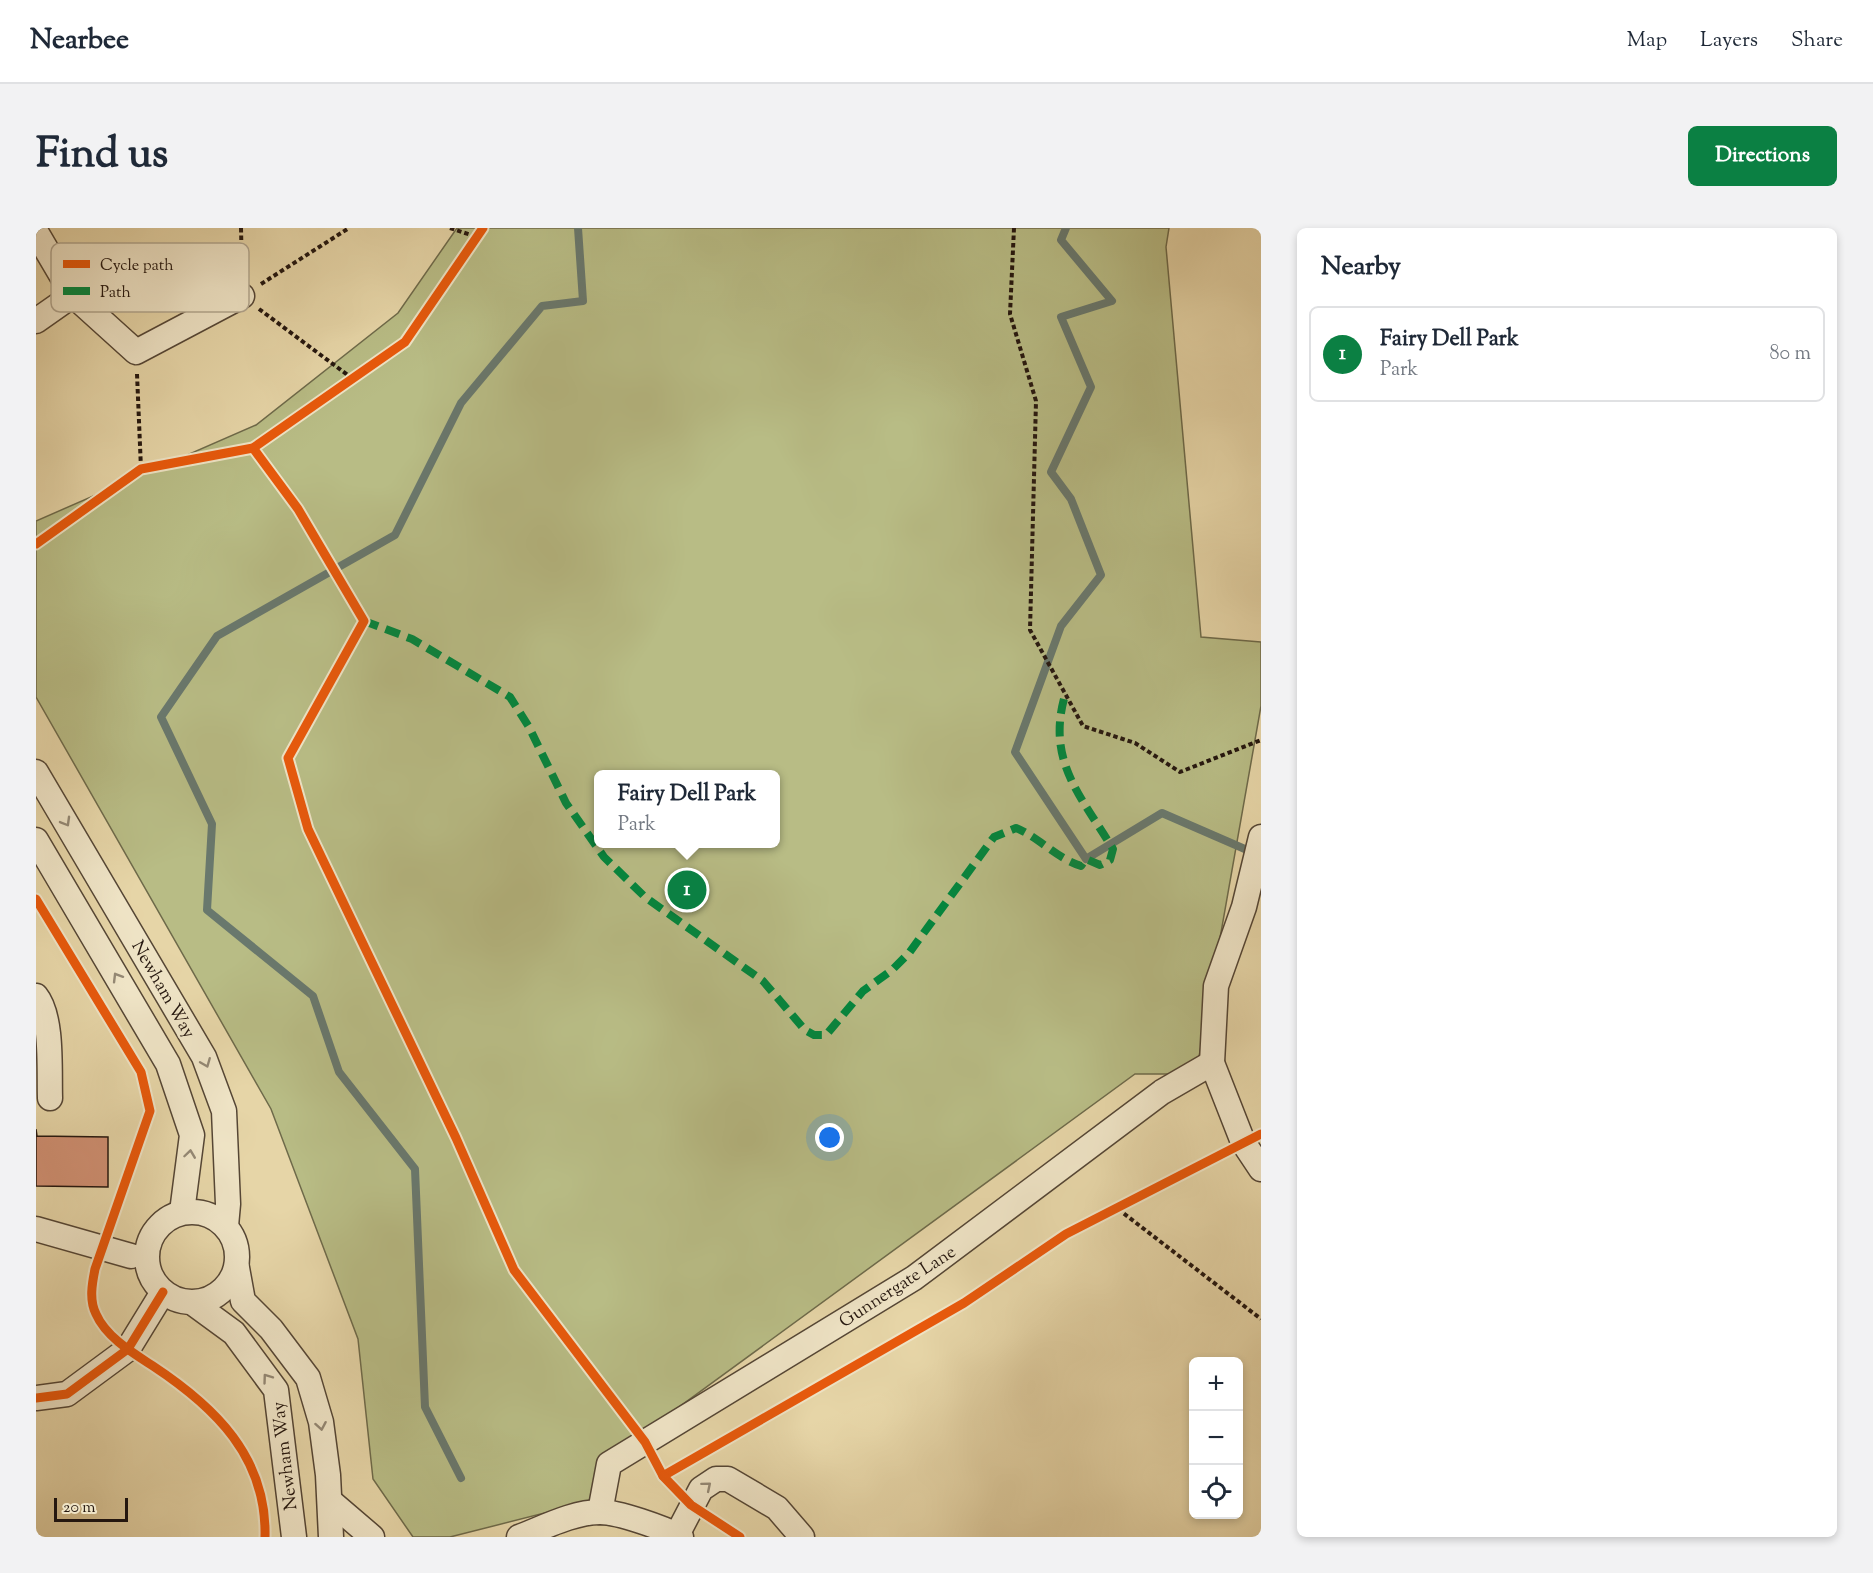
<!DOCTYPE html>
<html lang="en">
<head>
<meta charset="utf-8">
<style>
  :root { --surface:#fff; --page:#f2f2f3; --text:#1f2937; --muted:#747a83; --line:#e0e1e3; --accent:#0b8043 }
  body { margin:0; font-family:"Sorts Mill Goudy",serif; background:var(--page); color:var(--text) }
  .controls { position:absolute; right:18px; bottom:18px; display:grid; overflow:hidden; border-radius:9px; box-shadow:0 3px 9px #0003 }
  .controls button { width:54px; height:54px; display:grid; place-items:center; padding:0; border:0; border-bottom:2px solid var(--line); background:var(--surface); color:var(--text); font:30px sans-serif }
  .scale { position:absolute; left:18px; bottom:15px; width:74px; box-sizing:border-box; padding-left:6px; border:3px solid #25170f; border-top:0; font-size:16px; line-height:21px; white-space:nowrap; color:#25170f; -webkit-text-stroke:4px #efe4c6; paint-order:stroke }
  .you { position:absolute; left:794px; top:910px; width:21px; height:21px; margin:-15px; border:4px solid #fff; border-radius:50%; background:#1a73e8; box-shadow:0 0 0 9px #1a73e833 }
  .badge { display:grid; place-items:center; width:39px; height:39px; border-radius:50%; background:var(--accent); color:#fff; font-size:20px; font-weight:700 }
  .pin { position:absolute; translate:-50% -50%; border:3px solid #fff; box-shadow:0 2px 6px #0006 }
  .popup { position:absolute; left:558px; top:542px; width:186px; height:78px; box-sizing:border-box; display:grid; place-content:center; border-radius:9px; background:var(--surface); filter:drop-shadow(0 2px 4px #0005); font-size:20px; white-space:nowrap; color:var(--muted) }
  .popup b { font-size:22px; color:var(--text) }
  .popup::after { content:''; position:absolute; left:50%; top:100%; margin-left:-12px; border:12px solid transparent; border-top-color:var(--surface) }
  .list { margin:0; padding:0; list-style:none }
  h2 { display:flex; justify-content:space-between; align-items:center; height:78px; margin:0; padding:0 24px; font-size:26px }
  h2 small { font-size:20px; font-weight:400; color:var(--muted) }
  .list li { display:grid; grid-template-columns:39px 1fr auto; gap:18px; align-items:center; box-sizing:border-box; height:96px; margin:0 12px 12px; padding:0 12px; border:2px solid var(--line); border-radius:9px }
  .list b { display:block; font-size:22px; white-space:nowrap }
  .list p { margin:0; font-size:20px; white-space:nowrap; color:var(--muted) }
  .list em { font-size:20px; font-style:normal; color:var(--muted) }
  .icon { flex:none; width:33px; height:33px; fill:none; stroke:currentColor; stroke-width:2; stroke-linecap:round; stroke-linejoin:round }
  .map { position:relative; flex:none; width:1225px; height:1309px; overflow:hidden; border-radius:9px }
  header { display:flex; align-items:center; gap:36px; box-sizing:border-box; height:84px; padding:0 30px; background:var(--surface); border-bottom:2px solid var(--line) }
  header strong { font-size:28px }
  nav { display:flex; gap:33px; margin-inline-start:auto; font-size:21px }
  .intro { display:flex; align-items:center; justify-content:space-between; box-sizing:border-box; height:144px; padding:0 36px }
  h1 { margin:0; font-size:42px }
  .button { padding:15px 27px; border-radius:9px; background:var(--accent); color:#fff; font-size:21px; font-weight:700 }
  main { display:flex; gap:36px; padding:0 36px }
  aside { flex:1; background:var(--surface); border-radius:9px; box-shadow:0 3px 9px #0003 }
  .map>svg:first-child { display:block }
</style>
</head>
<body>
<header>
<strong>Nearbee</strong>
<nav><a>Map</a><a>Layers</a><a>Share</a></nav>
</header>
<div class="intro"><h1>Find us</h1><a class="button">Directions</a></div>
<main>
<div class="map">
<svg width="1225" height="1309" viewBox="0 0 1225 1309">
  <rect width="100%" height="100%" fill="#e6d5a7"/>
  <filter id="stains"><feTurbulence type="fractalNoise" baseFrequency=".00333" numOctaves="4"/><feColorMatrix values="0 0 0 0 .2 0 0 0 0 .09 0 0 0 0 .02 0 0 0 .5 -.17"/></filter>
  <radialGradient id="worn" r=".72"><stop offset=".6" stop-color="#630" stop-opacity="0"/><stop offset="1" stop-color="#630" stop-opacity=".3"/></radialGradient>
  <path fill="#b8bc85" stroke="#6e6a4a" stroke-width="1.5" fill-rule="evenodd" d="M421,0H1133L1130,19L1165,409L1225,414V478L1160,846H1099L565,1236L560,1272L414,1309H377L337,1251L322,1111L235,881L0,469V293L220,197L362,85ZM562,546H740V616H562Z"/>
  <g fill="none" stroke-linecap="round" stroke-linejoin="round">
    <g stroke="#69786d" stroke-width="8">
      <polyline points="1030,0 1025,12 1076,73 1025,89 1055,159 1015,244 1035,271 1065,347 1025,398 979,524 1050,631 1126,585 1218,625"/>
      <polyline points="425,1250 389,1179 379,941 303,844 277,768 171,682 176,596 125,489 181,408 359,307 425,175 506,78 547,73 542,0"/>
    </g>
  </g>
  <polygon fill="#d09073" stroke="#25170f" stroke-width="1.5" points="0,901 1,908 72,909 72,959 0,958"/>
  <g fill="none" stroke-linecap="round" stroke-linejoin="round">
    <g stroke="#554635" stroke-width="27">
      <g id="minor">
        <polyline points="0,4 37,67 100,124 206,68"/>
        <polyline points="0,93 37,67"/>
        <polyline points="0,544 168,829 188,883 192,976 190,998"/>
        <polyline points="1225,609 1208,679 1180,758 1176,835 1207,914 1225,941"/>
        <polyline points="0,612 132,836 156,907 146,984"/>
        <path d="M0,768C17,789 13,843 14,870"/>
        <circle cx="156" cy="1029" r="45"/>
        <polyline points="0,1001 95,1028"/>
        <polyline points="201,1040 207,1073 235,1101 272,1150 285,1194 292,1247 295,1309"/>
        <polyline points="157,1075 198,1105 240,1162 258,1309"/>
        <polyline points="0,1170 31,1166 92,1121 127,1064"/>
        <polyline points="294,1273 336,1309"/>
        <polyline points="564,1284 573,1236 878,1050 1126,864 1176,835"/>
        <polyline points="641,1307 665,1261 680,1251 692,1251 741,1280 766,1309"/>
        <path d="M483,1309C507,1300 537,1284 564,1284C583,1284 627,1300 645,1309"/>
      </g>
    </g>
    <g stroke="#25170f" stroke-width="4" stroke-dasharray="4.5 3" stroke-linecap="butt">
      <polyline points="205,0 206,44"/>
      <polyline points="414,0 441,9"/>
      <polyline points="978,0 974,86 1000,173 994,402 1047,498 1099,515 1144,544 1225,512"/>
      <polyline points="225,56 313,0"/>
      <polyline points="223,81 317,151"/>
      <polyline points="101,146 105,241"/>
      <polyline points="1082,981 1225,1091"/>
    </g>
    <use href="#minor" stroke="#efe4c6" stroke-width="24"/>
    <path stroke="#00873e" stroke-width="8" stroke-dasharray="15 8" stroke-linecap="butt" d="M328,393L376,411L474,469L493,499L530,575L568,629L609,669L727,753L769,802L778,807H790L827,763L856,742L873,725L958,609L980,600C1004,610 1020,630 1045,638L1050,631L1064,637L1074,632L1077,621C1045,568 1010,533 1029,467"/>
    <g stroke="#efe4c6" stroke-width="13">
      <g id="cycleway">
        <polyline points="217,220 262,281 328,393 252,530 272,601 420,910 478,1042 609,1214 627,1248 928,1075 1030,1006 1225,906"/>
        <polyline points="0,316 105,241 217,220 369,114 447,0"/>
        <path d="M0,671L105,844L114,883L59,1041C56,1056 53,1072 60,1086C70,1109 97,1125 117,1138C179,1179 231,1229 229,1309"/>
        <polyline points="0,1170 31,1166 92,1121 127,1064"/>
        <polyline points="627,1248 655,1277 704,1309"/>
      </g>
    </g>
    <use href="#cycleway" stroke="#e8590c" stroke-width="9"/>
  </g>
  <defs><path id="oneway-chevron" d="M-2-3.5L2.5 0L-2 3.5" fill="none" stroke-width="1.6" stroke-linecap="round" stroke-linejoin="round" transform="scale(1.5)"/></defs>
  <g stroke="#948874">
    <use href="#oneway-chevron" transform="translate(30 594) rotate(60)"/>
    <use href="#oneway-chevron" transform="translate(81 749) rotate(-121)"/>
    <use href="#oneway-chevron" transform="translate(170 835) rotate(68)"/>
    <use href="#oneway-chevron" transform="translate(154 926) rotate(-82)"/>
    <use href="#oneway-chevron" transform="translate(231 1150) rotate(-126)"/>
    <use href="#oneway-chevron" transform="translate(285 1198) rotate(80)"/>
    <use href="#oneway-chevron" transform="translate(671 1258) rotate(-40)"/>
  </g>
  <g text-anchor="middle" stroke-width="4.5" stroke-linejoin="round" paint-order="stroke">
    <g font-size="18" fill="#25170f" stroke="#efe4c6">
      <text transform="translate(128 761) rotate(60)" y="6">Newham Way</text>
      <text transform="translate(861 1058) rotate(-33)" y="6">Gunnergate Lane</text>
      <text transform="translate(248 1228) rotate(-97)" y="6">Newham Way</text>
    </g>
  </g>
  <rect x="15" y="15" width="198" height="69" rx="9" fill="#efe4c6" stroke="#b2a68f" stroke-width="1.5"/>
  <rect x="27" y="32" width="27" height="8" fill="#e8590c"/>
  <rect x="27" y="59" width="27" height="8" fill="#00873e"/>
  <g font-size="16" fill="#25170f">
    <text x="64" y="42">Cycle path</text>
    <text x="64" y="69">Path</text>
  </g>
  <rect width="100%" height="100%" filter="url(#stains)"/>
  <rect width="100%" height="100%" fill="url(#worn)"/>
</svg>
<div class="controls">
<button>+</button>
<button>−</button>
<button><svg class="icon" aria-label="locate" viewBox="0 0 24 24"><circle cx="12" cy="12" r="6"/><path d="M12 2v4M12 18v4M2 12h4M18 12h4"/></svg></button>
</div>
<div class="scale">20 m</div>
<div class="you"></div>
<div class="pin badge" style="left:651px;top:662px">1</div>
<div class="popup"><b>Fairy Dell Park</b>Park</div>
</div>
<aside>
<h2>Nearby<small></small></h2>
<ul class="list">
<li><span class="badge">1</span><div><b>Fairy Dell Park</b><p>Park</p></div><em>80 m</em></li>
</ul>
</aside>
</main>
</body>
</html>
